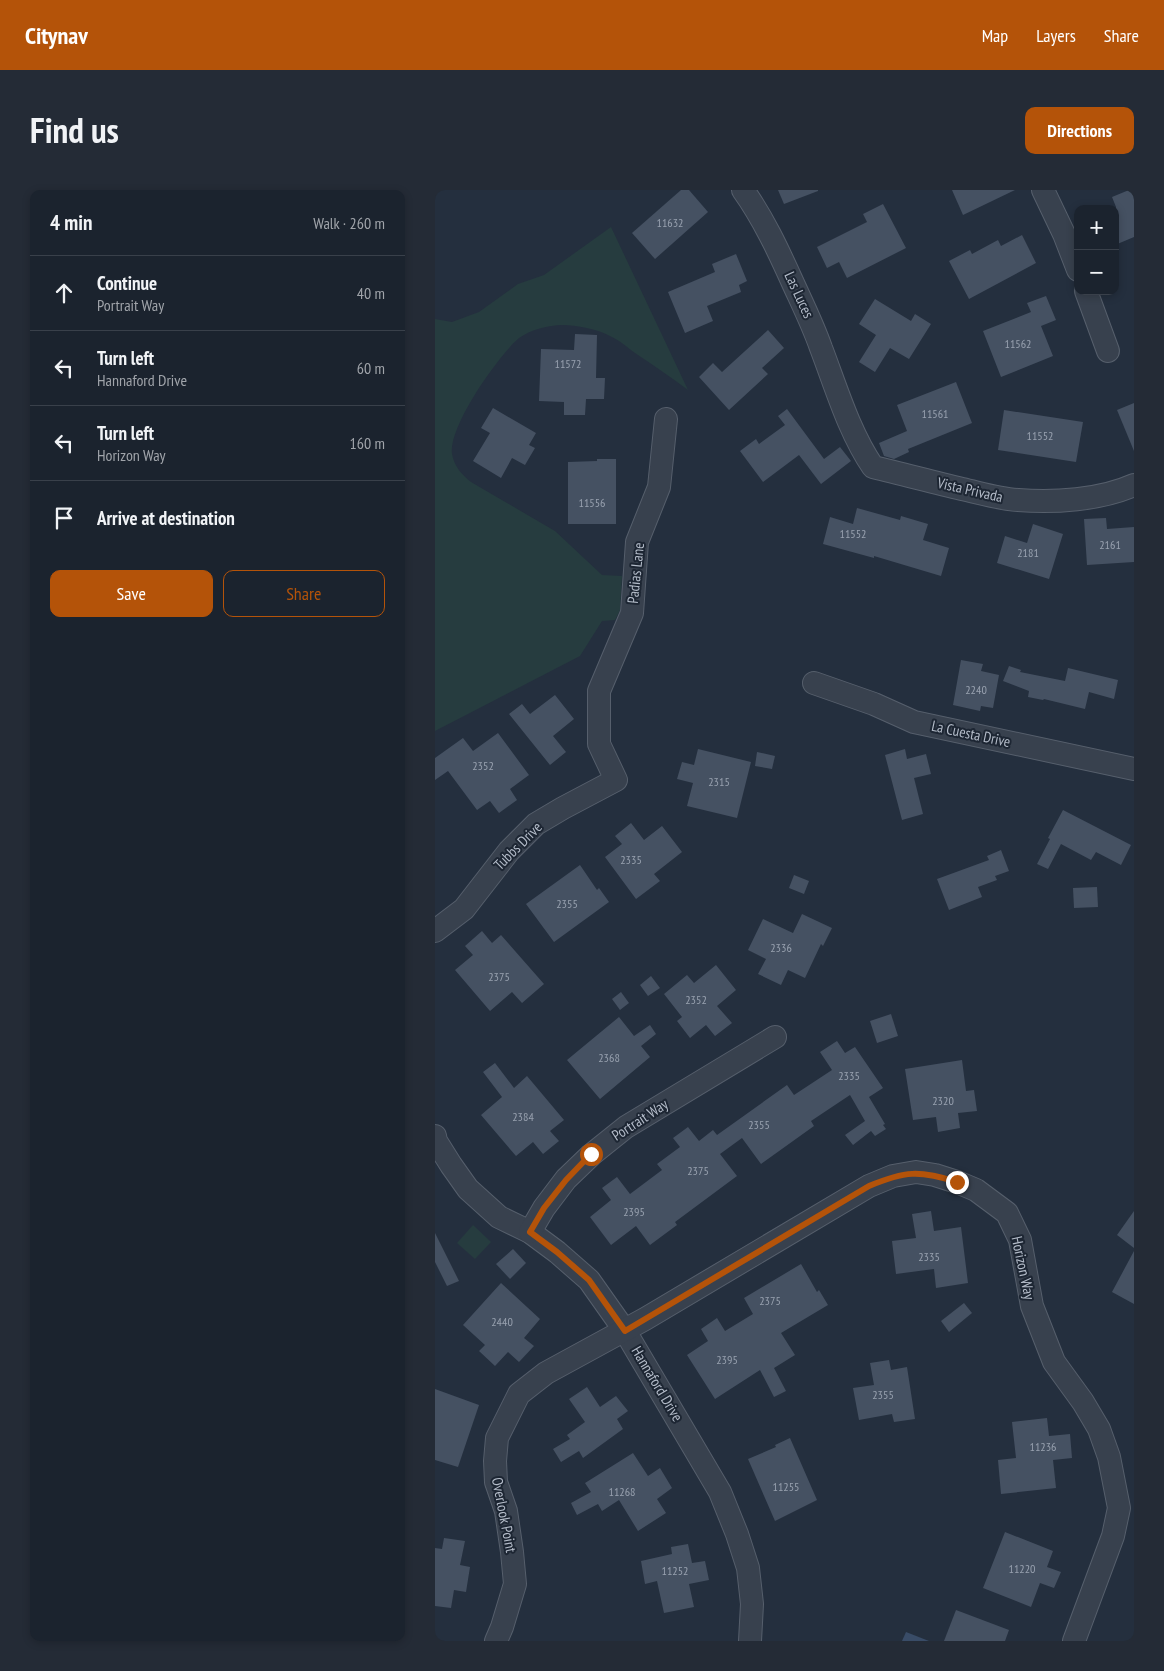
<!DOCTYPE html>
<html lang="en">
<head>
<meta charset="utf-8">
<style>
  :root { --surface:#1b232e; --page:#242b36; --text:#f1f3f6; --muted:#a0a4aa; --line:#39404a; --accent:#b45309 }
  body { margin:0; font-family:"PT Sans Narrow",sans-serif; background:var(--page); color:var(--text) }
  .controls { position:absolute; right:15px; top:15px; display:grid; overflow:hidden; border-radius:10px; box-shadow:0 2px 8px #0003 }
  .controls button { width:45px; height:45px; display:grid; place-items:center; padding:0; border:0; border-bottom:1px solid var(--line); background:var(--surface); color:var(--text); font:25px sans-serif }
  .stop { position:absolute; width:15px; height:15px; margin:-11px; border:4px solid #b45309; border-radius:50%; background:#fff }
  .stop.end { background:#b45309; border-color:#fff; box-shadow:0 1px 5px #0008 }
  .list { margin:0; padding:0; list-style:none }
  h2 { display:flex; justify-content:space-between; align-items:center; height:65px; margin:0; padding:0 20px; font-size:21px }
  h2 small { font-size:16px; font-weight:400; color:var(--muted) }
  .list li { display:grid; grid-template-columns:32px 1fr auto; gap:15px; align-items:center; box-sizing:border-box; height:75px; padding:0 20px; border-top:1px solid var(--line) }
  .list b { display:block; font-size:19px; white-space:nowrap }
  .list p { margin:0; font-size:16px; white-space:nowrap; color:var(--muted) }
  .list em { font-size:16px; font-style:normal; color:var(--muted) }
  .actions { display:flex; gap:10px; padding:15px 20px }
  .actions a { flex:1; padding:11px 0; border:1px solid var(--accent); border-radius:10px; text-align:center; font-size:18px; color:var(--accent) }
  .actions .main { background:var(--accent); color:#fff }
  .icon { flex:none; width:28px; height:28px; fill:none; stroke:currentColor; stroke-width:2; stroke-linecap:round; stroke-linejoin:round }
  .map { position:relative; flex:none; width:699px; height:1451px; overflow:hidden; border-radius:10px }
  header { display:flex; align-items:center; gap:30px; box-sizing:border-box; height:70px; padding:0 25px; background:var(--accent); color:#fff }
  header strong { font-size:24px }
  nav { display:flex; gap:28px; margin-inline-start:auto; font-size:18px }
  .intro { display:flex; align-items:center; justify-content:space-between; box-sizing:border-box; height:120px; padding:0 30px }
  h1 { margin:0; font-size:35px }
  .button { padding:12px 22px; border-radius:10px; background:var(--accent); color:#fff; font-size:18px; font-weight:700 }
  main { display:flex; gap:30px; padding:0 30px }
  aside { flex:1; background:var(--surface); border-radius:10px; box-shadow:0 2px 8px #0003 }
  .map>svg:first-child { display:block }
</style>
</head>
<body>
<header>
<strong>Citynav</strong>
<nav><a>Map</a><a>Layers</a><a>Share</a></nav>
</header>
<div class="intro"><h1>Find us</h1><a class="button">Directions</a></div>
<main>
<aside>
<h2>4 min<small>Walk · 260 m</small></h2>
<ul class="list">
<li><svg class="icon" aria-label="ahead" viewBox="0 0 24 24"><path d="M12 20V5M6 11l6-6 6 6"/></svg><div><b>Continue</b><p>Portrait Way</p></div><em>40 m</em></li>
<li><svg class="icon" aria-label="left" viewBox="0 0 24 24"><path d="M17 20v-9H6M10 6l-5 5 5 5"/></svg><div><b>Turn left</b><p>Hannaford Drive</p></div><em>60 m</em></li>
<li><svg class="icon" aria-label="left" viewBox="0 0 24 24"><path d="M17 20v-9H6M10 6l-5 5 5 5"/></svg><div><b>Turn left</b><p>Horizon Way</p></div><em>160 m</em></li>
<li><svg class="icon" aria-label="arrive" viewBox="0 0 24 24"><path d="M6 21V4h12l-3 4 3 4H6"/></svg><div><b>Arrive at destination</b></div></li>
</ul>
<div class="actions"><a class="main">Save</a><a>Share</a></div>
</aside>
<div class="map">
<svg width="699" height="1451" viewBox="0 0 699 1451">
  <rect width="100%" height="100%" fill="#242f3e"/>
  <g fill="#263c3f">
    <path d="M176,37L253,200C236,187 218,175 200,163C192,157 184,150 175,146C162,139 142,135 127,135C114,135 95,140 84,148C63,166 13,237 17,264C19,276 27,285 36,292L120,341L167,385L187,386L185,420L180,430L167,431L145,466L0,541V129L17,132L44,122L83,94L109,85Z"/>
    <polygon points="38,1035 56,1052 40,1069 22,1053"/>
  </g>
  <polygon fill="#394c67" points="471,1442 494,1451 467,1451"/>
  <g fill="#455162">
    <polygon points="246,0 254,0 273,22 220,69 197,43"/>
    <polygon points="343,0 383,0 383,1 349,14"/>
    <polygon points="517,0 580,0 528,25"/>
    <polygon points="694,0 699,0 699,47 680,55 681,17 677,7"/>
    <polygon points="448,14 471,58 412,88 404,72 392,78 382,57 432,32 428,24"/>
    <polygon points="587,45 601,73 534,109 514,71 535,60 537,64 563,50 566,56"/>
    <polygon points="301,64 312,91 304,95 306,102 272,116 278,131 250,143 233,102 280,82 277,74"/>
    <polygon points="611,106 621,130 606,136 618,166 566,187 548,141 596,122 592,113"/>
    <polygon points="440,109 476,131 480,124 496,134 474,169 455,158 440,182 424,172 441,145 424,134"/>
    <polygon points="333,140 349,158 327,178 333,184 294,220 264,187 278,173 287,182"/>
    <polygon points="140,144 162,145 161,188 170,188 169,209 151,209 150,225 129,225 129,212 104,211 106,159 139,160"/>
    <polygon points="521,192 537,233 473,259 474,262 459,269 449,266 444,253 472,241 462,215"/>
    <polygon points="699,213 699,261 682,220"/>
    <polygon points="58,218 101,243 94,255 100,258 90,275 77,268 66,288 38,271 55,243 46,238"/>
    <polygon points="352,219 389,269 405,257 416,271 386,294 364,265 328,292 305,261 321,249 324,254 350,235 343,226"/>
    <polygon points="569,220 648,232 641,272 563,260"/>
    <polygon points="162,269 181,269 181,334 133,334 133,272 162,271"/>
    <polygon points="422,318 465,330 466,326 493,334 488,350 514,358 506,386 439,366 439,368 388,354 395,327 418,334"/>
    <polygon points="671,328 672,339 699,337 699,372 652,375 649,329"/>
    <polygon points="598,334 628,344 614,389 562,373 570,346 592,353"/>
    <polygon points="526,470 548,474 546,481 564,485 558,518 546,516 545,521 518,515"/>
    <polygon points="574,476 586,480 585,482 630,491 633,478 683,490 679,509 654,502 650,519 609,509 608,510 593,507 594,501 568,491"/>
    <polygon points="120,505 139,529 118,546 131,562 115,575 74,524 87,514 95,524"/>
    <polygon points="63,543 94,585 75,599 82,610 64,623 55,611 42,620 13,581 0,590 0,568 28,548 38,561"/>
    <polygon points="263,559 316,572 302,628 252,616 258,593 242,589 247,572 259,575"/>
    <polygon points="470,559 472,569 491,564 496,584 479,588 488,624 467,630 450,565"/>
    <polygon points="322,562 340,566 337,579 320,576"/>
    <polygon points="628,620 696,655 686,675 661,662 656,670 626,654 613,679 602,674 615,649 613,648"/>
    <polygon points="196,633 209,650 227,636 247,662 219,684 225,691 201,709 170,667 187,654 180,646"/>
    <polygon points="566,660 574,681 560,686 562,690 543,697 547,707 514,720 502,689 554,670 552,666"/>
    <polygon points="145,675 162,700 164,698 174,712 119,752 91,714"/>
    <polygon points="359,685 374,691 369,704 354,698"/>
    <polygon points="662,697 663,717 639,718 638,698"/>
    <polygon points="367,724 397,738 388,756 386,754 370,788 353,780 346,795 323,784 331,769 313,760 328,729 358,743"/>
    <polygon points="47,741 57,753 66,745 109,794 87,813 77,802 55,821 20,780 38,765 30,756"/>
    <polygon points="281,775 301,800 282,816 297,833 280,846 271,835 255,848 242,831 247,827 229,804 252,785 259,793"/>
    <polygon points="216,786 225,798 213,806 205,795"/>
    <polygon points="186,802 194,813 185,820 177,809"/>
    <polygon points="456,824 463,846 442,853 435,831"/>
    <polygon points="184,827 199,846 215,835 221,844 206,856 215,867 165,909 132,870"/>
    <polygon points="402,851 410,863 420,857 448,898 434,907 450,934 448,935 451,939 440,946 436,941 418,955 410,945 430,931 415,905 376,931 379,936 326,974 307,948 285,964 302,986 240,1032 242,1035 215,1055 201,1036 176,1055 155,1027 176,1010 167,998 182,987 195,1004 227,980 222,974 245,957 238,948 253,937 264,951 278,940 282,945 352,895 359,905 397,880 385,862"/>
    <polygon points="527,870 531,901 539,900 542,921 523,923 525,938 503,942 501,927 478,930 470,879"/>
    <polygon points="60,873 79,898 92,886 129,930 115,941 124,951 108,964 98,952 81,966 46,925 67,907 48,882"/>
    <polygon points="496,1021 499,1041 526,1037 533,1093 501,1098 499,1079 461,1084 457,1051 481,1048 477,1024"/>
    <polygon points="699,1021 699,1058 682,1045"/>
    <polygon points="0,1043 24,1091 12,1096 0,1072"/>
    <polygon points="78,1059 91,1073 75,1089 61,1074"/>
    <polygon points="699,1061 699,1114 677,1102"/>
    <polygon points="366,1074 382,1102 384,1100 393,1115 346,1143 360,1165 339,1178 351,1201 339,1207 325,1180 280,1209 252,1165 273,1151 266,1139 282,1128 290,1141 318,1124 309,1108"/>
    <polygon points="66,1093 105,1129 89,1148 99,1156 84,1172 73,1162 60,1176 44,1161 50,1155 28,1135"/>
    <polygon points="529,1113 537,1123 514,1142 506,1131"/>
    <polygon points="454,1170 456,1180 472,1177 480,1229 459,1232 457,1224 424,1230 418,1198 439,1195 435,1173"/>
    <polygon points="152,1197 165,1217 181,1206 193,1221 182,1229 188,1239 148,1268 144,1261 126,1272 118,1259 135,1249 132,1245 150,1232 134,1209"/>
    <polygon points="0,1199 44,1215 23,1277 0,1270"/>
    <polygon points="612,1228 614,1246 635,1244 637,1268 618,1270 621,1298 566,1304 563,1270 581,1268 577,1232"/>
    <polygon points="355,1248 382,1310 340,1331 313,1269 341,1257 340,1255"/>
    <polygon points="198,1263 213,1286 225,1278 237,1298 222,1309 231,1323 203,1341 184,1310 167,1321 163,1314 142,1325 136,1313 156,1302 150,1293"/>
    <polygon points="570,1342 618,1361 612,1377 626,1382 619,1398 605,1393 596,1417 548,1398"/>
    <polygon points="9,1348 30,1351 25,1375 35,1377 31,1402 19,1400 16,1418 0,1416 0,1358 7,1359"/>
    <polygon points="253,1354 257,1373 270,1371 274,1390 254,1394 259,1417 229,1423 222,1391 210,1394 206,1371 237,1364 236,1357"/>
    <polygon points="521,1420 574,1440 570,1451 509,1451"/>
  </g>
  <g fill="none" stroke-linecap="round" stroke-linejoin="round">
    <g stroke="#565f6c" stroke-width="24">
      <g id="minor">
        <path d="M308,0C328,28 343,60 357,91C367,113 378,135 386,158C401,197 414,242 438,277C468,284 497,292 527,299C545,303 564,309 583,310C618,313 666,310 699,295"/>
        <polyline points="608,0 629,44 643,80"/>
        <polyline points="651,101 673,161"/>
        <polyline points="379,493 439,514 479,532 699,579"/>
        <polyline points="0,741 29,719 74,661 101,634 128,618 181,590 164,554 164,501 197,423 202,352 224,297 231,229"/>
        <polyline points="0,946 1,951 16,975 33,999 64,1027 95,1042 122,1062 154,1090 190,1141 285,1302 302,1344 313,1378 317,1414 315,1451"/>
        <polyline points="95,1042 109,1018 131,989 156,965 191,937 340,847"/>
        <polyline points="61,1451 67,1437 80,1394 77,1362 71,1321 61,1292 60,1271 62,1248 84,1204 111,1183 210,1129 434,996 458,986 481,982 500,985 522,992 541,1000 572,1023 585,1050 597,1116 619,1172 648,1212 664,1239 674,1267 684,1318 678,1346 639,1451"/>
      </g>
    </g>
    <use href="#minor" stroke="#38414e" stroke-width="22"/>
  </g>
  <g fill="none" stroke-linecap="round" stroke-linejoin="round">
    <path stroke="#b45309" stroke-width="6" d="M156,964L131,990L109,1018L95,1042L122,1062L154,1090L190,1141L434,996C470,981 484,980 522,992"/>
  </g>
  <g text-anchor="middle" stroke-width="4" stroke-linejoin="round" paint-order="stroke">
    <g font-size="12" fill="#98a1af">
      <text x="235" y="37">11632</text>
      <text x="583" y="158">11562</text>
      <text x="133" y="178">11572</text>
      <text x="500" y="228">11561</text>
      <text x="605" y="250">11552</text>
      <text x="157" y="317">11556</text>
      <text x="418" y="348">11552</text>
      <text x="675" y="359">2161</text>
      <text x="593" y="367">2181</text>
      <text x="541" y="504">2240</text>
      <text x="48" y="580">2352</text>
      <text x="284" y="596">2315</text>
      <text x="196" y="674">2335</text>
      <text x="132" y="718">2355</text>
      <text x="346" y="762">2336</text>
      <text x="64" y="791">2375</text>
      <text x="261" y="814">2352</text>
      <text x="174" y="872">2368</text>
      <text x="414" y="890">2335</text>
      <text x="508" y="915">2320</text>
      <text x="88" y="931">2384</text>
      <text x="324" y="939">2355</text>
      <text x="263" y="985">2375</text>
      <text x="199" y="1026">2395</text>
      <text x="494" y="1071">2335</text>
      <text x="335" y="1115">2375</text>
      <text x="67" y="1136">2440</text>
      <text x="292" y="1174">2395</text>
      <text x="448" y="1209">2355</text>
      <text x="608" y="1261">11236</text>
      <text x="351" y="1301">11255</text>
      <text x="187" y="1306">11268</text>
      <text x="587" y="1383">11220</text>
      <text x="240" y="1385">11252</text>
    </g>
    <g font-size="15" fill="#b4bcc9" stroke="#1d2633">
      <text transform="translate(364 105) rotate(65)" y="5">Las Luces</text>
      <text transform="translate(535 300) rotate(13)" y="5">Vista Privada</text>
      <text transform="translate(201 383) rotate(-84)" y="5">Padias Lane</text>
      <text transform="translate(536 544) rotate(12)" y="5">La Cuesta Drive</text>
      <text transform="translate(83 656) rotate(-45)" y="5">Tubbs Drive</text>
      <text transform="translate(205 930) rotate(-33)" y="5">Portrait Way</text>
      <text transform="translate(588 1078) rotate(78)" y="5">Horizon Way</text>
      <text transform="translate(222 1194) rotate(59)" y="5">Hannaford Drive</text>
      <text transform="translate(69 1325) rotate(79)" y="5">Overlook Point</text>
    </g>
  </g>
</svg>
<div class="controls">
<button>+</button>
<button>−</button>
</div>
<div class="stop" style="left:156px;top:964px"></div>
<div class="stop end" style="left:522px;top:992px"></div>
</div>
</main>
</body>
</html>
